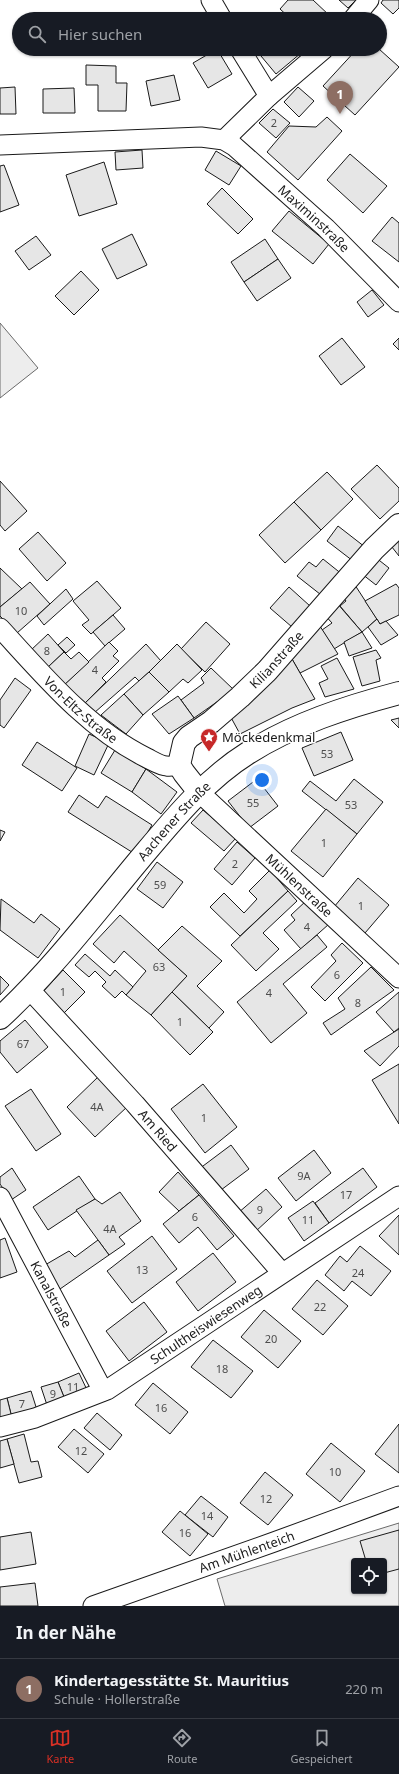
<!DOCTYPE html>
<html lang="de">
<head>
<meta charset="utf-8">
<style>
  :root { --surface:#171b24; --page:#20242c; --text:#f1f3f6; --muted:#9ea1a6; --line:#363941; --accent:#d93025 }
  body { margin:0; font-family:"Noto Sans",sans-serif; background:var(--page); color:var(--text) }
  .controls { position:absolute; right:12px; bottom:12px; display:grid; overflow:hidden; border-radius:4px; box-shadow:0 1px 3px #0004 }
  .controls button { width:36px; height:36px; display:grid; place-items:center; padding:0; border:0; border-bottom:1px solid var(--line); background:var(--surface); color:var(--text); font:20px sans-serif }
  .you { position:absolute; left:262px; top:780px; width:14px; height:14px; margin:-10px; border:3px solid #fff; border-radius:50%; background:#1a73e8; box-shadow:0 0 0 6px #1a73e833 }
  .badge { display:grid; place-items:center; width:26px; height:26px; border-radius:50%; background:var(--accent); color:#fff; font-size:13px; font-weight:700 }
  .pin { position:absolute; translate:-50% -33px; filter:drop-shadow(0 1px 2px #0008) }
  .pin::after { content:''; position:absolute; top:21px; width:14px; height:12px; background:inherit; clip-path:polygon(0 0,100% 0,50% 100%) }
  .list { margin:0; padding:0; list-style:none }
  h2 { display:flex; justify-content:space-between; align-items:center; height:52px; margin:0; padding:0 16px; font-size:17px }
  h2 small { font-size:13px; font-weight:400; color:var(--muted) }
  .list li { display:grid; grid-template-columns:26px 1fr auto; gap:12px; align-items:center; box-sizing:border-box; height:60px; padding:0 16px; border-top:1px solid var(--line) }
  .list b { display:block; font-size:15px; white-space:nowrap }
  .list p { margin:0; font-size:13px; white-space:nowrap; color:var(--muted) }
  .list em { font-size:13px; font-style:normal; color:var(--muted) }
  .icon { flex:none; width:22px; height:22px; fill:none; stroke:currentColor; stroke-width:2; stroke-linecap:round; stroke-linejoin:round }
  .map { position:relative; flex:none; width:399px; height:1606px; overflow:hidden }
  .search { position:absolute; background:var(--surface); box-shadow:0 1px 3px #0004; left:12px; right:12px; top:12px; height:44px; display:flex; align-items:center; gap:10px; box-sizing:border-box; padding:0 14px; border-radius:22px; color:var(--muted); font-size:15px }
  .sheet { height:112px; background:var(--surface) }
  nav { display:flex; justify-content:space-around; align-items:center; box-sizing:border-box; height:56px; border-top:1px solid var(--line); background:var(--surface); font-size:11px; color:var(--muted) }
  nav a { display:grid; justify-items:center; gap:2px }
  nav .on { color:var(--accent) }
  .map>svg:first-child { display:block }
</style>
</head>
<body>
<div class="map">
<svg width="399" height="1606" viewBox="0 0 399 1606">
  <rect width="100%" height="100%" fill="#fff"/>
  <g fill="#ededed" stroke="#6a6a6a" fill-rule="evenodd">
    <polygon points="0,323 38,368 0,398"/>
    <path d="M399,1523V1606H225L217,1579ZM354,1561H384V1591H354Z"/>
  </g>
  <g fill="#e6e6e6" stroke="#1a1a1a">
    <polygon points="288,0 313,0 330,16 327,19 291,19 280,9"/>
    <polygon points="339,0 356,0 348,8"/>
    <polygon points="383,0 399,0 399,8 393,14 381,3"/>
    <polygon points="217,49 232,74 208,88 193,63"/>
    <polygon points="270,49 298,49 301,53 276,74 261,56"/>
    <polygon points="357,49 379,49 399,67 355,115 323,86"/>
    <polygon points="86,65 116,66 116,83 127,83 126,111 98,111 98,85 86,85"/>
    <polygon points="174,75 180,100 151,106 146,81"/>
    <polygon points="15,87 16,114 0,114 0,88"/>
    <polygon points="298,87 314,101 299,117 284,102"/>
    <polygon points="74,88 75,113 43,113 43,89"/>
    <polygon points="273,109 290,123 276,138 259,123"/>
    <polygon points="327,117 342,131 298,180 267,152 289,126 316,127"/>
    <polygon points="142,150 143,168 116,170 115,152"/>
    <polygon points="216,151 241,166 229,185 205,170"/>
    <polygon points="350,154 387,186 363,213 327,180"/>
    <polygon points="104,162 117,204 79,216 66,175"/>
    <polygon points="4,165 19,205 0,212 0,166"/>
    <polygon points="222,188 253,219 238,234 207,204"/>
    <polygon points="289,211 329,244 313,264 272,231"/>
    <polygon points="392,217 399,223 399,262 372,241"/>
    <polygon points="132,234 147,265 117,279 102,249"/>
    <polygon points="36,236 51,255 29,270 15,251"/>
    <polygon points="265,239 278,259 244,282 231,262"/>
    <polygon points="278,259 291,278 257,301 244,282"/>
    <polygon points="81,271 99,290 74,315 55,296"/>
    <polygon points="372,290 384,305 368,317 357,302"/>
    <polygon points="342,338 365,367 341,385 319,356"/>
    <polygon points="399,338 399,350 393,344"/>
    <polygon points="377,465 399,488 399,501 380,519 351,489"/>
    <polygon points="327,472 353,499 321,530 294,502"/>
    <polygon points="0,481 27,511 5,531 0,525"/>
    <polygon points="294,502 321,530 285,563 259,535"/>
    <polygon points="338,526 365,547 353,561 327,541"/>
    <polygon points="38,532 66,563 47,581 19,549"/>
    <polygon points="399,534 399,556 388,542"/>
    <polygon points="375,557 389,568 376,585 362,574"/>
    <polygon points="323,559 343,575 325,598 297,576 309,562 316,567"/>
    <polygon points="0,568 22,589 0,607"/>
    <polygon points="97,581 121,608 91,634 82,625 89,620 73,601"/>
    <polygon points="30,582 50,604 17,633 0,616 0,607"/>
    <polygon points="353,582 377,619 362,632 340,606 346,601 341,594"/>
    <polygon points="396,584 399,588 399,615 380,624 365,601"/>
    <polygon points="289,587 310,606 292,627 270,608"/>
    <polygon points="66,589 73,599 44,625 37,616"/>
    <polygon points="336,602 362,632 334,649 322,630 332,623 323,613"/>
    <polygon points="113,615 125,629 105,646 93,632"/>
    <polygon points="377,619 380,624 386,621 398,635 381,645 368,627"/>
    <polygon points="316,620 338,654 300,673 288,652"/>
    <polygon points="206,622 230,644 205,672 181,649"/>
    <polygon points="362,632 372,648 349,656 344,642"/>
    <polygon points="48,634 64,652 47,668 30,651"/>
    <polygon points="67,637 75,645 66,653 58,645"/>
    <polygon points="109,642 118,651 113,656 119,661 102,678 106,682 82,706 63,686"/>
    <polygon points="146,644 161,661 149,672 139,681 135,677 94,713 82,706"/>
    <polygon points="177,644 202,670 188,683 183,679 169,692 149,672"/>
    <polygon points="376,650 381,658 376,660 380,681 362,686 353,657"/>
    <polygon points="64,652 71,659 79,652 89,662 63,686 47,668"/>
    <polygon points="288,652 315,699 292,708 240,734 228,712"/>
    <polygon points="337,658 354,689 325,697 319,683 328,679 321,666"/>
    <polygon points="211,668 234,690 194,718 181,700 204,683 201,678"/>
    <polygon points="149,672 169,692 143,715 124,694"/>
    <polygon points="15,678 31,690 4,728 0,725 0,700"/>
    <polygon points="124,694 143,715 126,734 101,715"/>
    <polygon points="178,696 194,718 169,734 152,714"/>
    <polygon points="399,718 399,728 391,720"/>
    <polygon points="341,732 353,760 314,776 302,748"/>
    <polygon points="89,734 109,743 94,775 75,766"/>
    <polygon points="37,742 77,768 62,791 22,765"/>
    <polygon points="115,750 146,769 132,792 101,773"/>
    <polygon points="146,769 177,792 161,814 132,792"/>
    <polygon points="257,779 278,806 249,828 228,801"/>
    <polygon points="354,779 383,802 357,834 302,791 310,781 336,801"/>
    <polygon points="79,795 98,808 106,796 152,825 135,854 68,812"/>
    <polygon points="326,809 357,834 323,877 291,851"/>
    <polygon points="203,810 236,838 224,851 191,823"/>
    <polygon points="0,830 5,832 0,841"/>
    <polygon points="237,842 255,858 232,885 214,869"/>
    <polygon points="157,862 183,882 163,908 137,889"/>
    <polygon points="270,870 288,891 240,936 210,907 224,893 244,913 257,899 249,891"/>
    <polygon points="358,878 389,905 365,933 334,907"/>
    <polygon points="288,891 297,901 263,933 279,949 256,971 231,945"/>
    <polygon points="1,899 34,923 41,914 60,929 38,958 0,930"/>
    <polygon points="307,900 329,924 301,949 284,930 295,920 291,915"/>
    <polygon points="120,915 187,976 151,1015 126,995 146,971 124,951 114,963 93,944"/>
    <polygon points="182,926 222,961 197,986 224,1012 209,1028 172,992 187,976 158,950"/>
    <polygon points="317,935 327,947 283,984 307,1013 271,1043 237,1002"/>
    <polygon points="342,943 363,963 325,1001 311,987 336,961 331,955"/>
    <polygon points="85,954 110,976 115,970 133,987 126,995 122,991 115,998 102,986 106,982 95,971 89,977 75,965"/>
    <polygon points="371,967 394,990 331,1035 323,1023 345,1009 338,998"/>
    <polygon points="63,970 85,992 63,1014 42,993"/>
    <polygon points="0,976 9,985 0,995"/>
    <polygon points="172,992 213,1032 190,1055 151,1015"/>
    <polygon points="399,992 399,1028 394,1032 376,1012"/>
    <polygon points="25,1020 48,1047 17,1073 0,1052 0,1041"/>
    <polygon points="399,1029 399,1046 380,1066 364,1051"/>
    <polygon points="399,1064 399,1124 372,1080"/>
    <polygon points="99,1076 128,1106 95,1137 67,1107"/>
    <polygon points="203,1084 237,1127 205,1153 171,1109"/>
    <polygon points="31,1089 61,1134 36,1151 5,1106"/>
    <polygon points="231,1145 249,1169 217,1193 199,1169"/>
    <polygon points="314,1150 331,1173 296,1201 278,1178"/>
    <polygon points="12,1168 26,1190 11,1200 0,1184 0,1177"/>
    <polygon points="363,1168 377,1187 329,1223 315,1203"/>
    <polygon points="178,1172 199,1195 179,1211 159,1192"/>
    <polygon points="79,1176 95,1199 48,1230 33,1207"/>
    <polygon points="266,1189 282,1207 255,1232 238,1213"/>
    <polygon points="120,1192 141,1221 119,1237 125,1244 109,1255 76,1210 95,1199 102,1204"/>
    <polygon points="199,1195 234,1236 217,1250 198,1227 179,1243 163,1224"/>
    <polygon points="313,1201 329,1223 304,1241 288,1218"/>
    <polygon points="399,1215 399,1255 379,1236"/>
    <polygon points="152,1236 177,1269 132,1303 107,1271"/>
    <polygon points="5,1238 17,1272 0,1278 0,1240"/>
    <polygon points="98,1240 109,1255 60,1289 45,1265 69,1251 75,1257"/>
    <polygon points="360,1246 391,1271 371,1296 352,1281 344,1291 325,1275 340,1256 347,1262"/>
    <polygon points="213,1253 236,1282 198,1311 176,1282"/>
    <polygon points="317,1280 348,1306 323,1335 292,1309"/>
    <polygon points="144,1302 167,1332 129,1361 106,1331"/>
    <polygon points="264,1310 301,1341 278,1368 241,1337"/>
    <polygon points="213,1340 253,1371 231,1398 191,1367"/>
    <polygon points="79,1373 88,1392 66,1402 58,1382"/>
    <polygon points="58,1382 66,1402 48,1408 41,1387"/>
    <polygon points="153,1383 188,1412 170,1434 135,1405"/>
    <polygon points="31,1391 37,1410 12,1418 7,1398"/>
    <polygon points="7,1398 12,1418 0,1421 0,1400"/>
    <polygon points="97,1413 122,1435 110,1450 84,1428"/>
    <polygon points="399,1424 399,1473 375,1454"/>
    <polygon points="74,1429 104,1454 88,1473 58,1447"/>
    <polygon points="24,1434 31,1462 38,1461 42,1477 19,1483 7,1439"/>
    <polygon points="7,1439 14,1464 0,1468 0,1441"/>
    <polygon points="331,1443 365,1471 340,1502 306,1474"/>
    <polygon points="265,1472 293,1495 268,1525 240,1503"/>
    <polygon points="201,1496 228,1517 213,1537 185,1515"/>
    <polygon points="180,1511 208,1534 190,1556 162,1532"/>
    <polygon points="399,1530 399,1569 384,1573 384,1561 366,1561 360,1541"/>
    <polygon points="31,1532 36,1564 0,1570 0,1537"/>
    <polygon points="35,1583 38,1606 0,1606 0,1587"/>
  </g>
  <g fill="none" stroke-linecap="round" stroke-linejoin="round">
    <g stroke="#1a1a1a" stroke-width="21">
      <g id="minor">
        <polyline points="211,0 222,19"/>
        <polyline points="353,19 369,0"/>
        <polyline points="269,96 324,49"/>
        <polyline points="224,140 269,96 240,49"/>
        <path id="s1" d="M0,145L201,137L224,140L234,146L326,228L399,302"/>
        <path id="s2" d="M0,628C44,676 88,729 147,758C153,761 161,766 167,766C171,767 175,765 179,765"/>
        <path id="s3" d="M199,792L399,978"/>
        <path id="s4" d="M30,990L135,1104L282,1273"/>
        <path id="s5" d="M0,1197L103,1391"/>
        <path id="s6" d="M0,1427L35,1418L107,1390L399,1196"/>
        <path id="s7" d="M93,1606L274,1542L399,1496"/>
      </g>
    </g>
    <g stroke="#1a1a1a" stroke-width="24">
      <g id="tertiary">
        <path id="s8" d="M199,792L184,773L179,765L184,743L189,737L211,722L240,697L267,671L374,549L399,525"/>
      </g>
    </g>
    <g stroke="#1a1a1a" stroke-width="24">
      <g id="secondary">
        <path id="s9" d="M0,1018C52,970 95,913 140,859C172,821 205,780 248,753C294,724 346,707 399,693"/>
      </g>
    </g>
    <use href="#minor" stroke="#fff" stroke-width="19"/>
    <use href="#tertiary" stroke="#fff" stroke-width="22"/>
    <use href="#secondary" stroke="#fff" stroke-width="22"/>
  </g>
  <defs>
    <g id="sight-pin" transform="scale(0.9)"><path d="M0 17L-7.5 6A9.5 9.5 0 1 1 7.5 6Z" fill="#c62828" stroke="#fff"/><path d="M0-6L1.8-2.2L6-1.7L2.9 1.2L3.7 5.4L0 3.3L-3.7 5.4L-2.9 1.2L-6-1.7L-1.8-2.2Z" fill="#fff"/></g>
  </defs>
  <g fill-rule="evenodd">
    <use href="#sight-pin" x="209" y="737"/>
  </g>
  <g text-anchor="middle" stroke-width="3" stroke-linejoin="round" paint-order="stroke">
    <g font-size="11" fill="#4d4d4d">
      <text x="274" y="127">2</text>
      <text x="21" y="615">10</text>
      <text x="47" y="655">8</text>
      <text x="95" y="674">4</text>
      <text x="327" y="758">53</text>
      <text x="253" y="807">55</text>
      <text x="351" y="809">53</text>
      <text x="324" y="847">1</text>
      <text x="235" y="868">2</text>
      <text x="160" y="889">59</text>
      <text x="361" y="910">1</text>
      <text x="307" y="931">4</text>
      <text x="159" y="971">63</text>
      <text x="337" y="979">6</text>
      <text x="63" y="996">1</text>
      <text x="269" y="997">4</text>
      <text x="358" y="1007">8</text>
      <text x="180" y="1026">1</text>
      <text x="23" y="1048">67</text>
      <text x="97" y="1111">4A</text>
      <text x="204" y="1122">1</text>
      <text x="304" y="1180">9A</text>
      <text x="346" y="1199">17</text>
      <text x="260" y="1214">9</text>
      <text x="195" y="1221">6</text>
      <text x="308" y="1224">11</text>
      <text x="110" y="1233">4A</text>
      <text x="142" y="1274">13</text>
      <text x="358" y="1277">24</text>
      <text x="320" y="1311">22</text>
      <text x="271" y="1343">20</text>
      <text x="222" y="1373">18</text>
      <text x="73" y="1391">11</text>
      <text x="53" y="1398">9</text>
      <text x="22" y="1408">7</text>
      <text x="161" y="1412">16</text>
      <text x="81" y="1455">12</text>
      <text x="335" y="1476">10</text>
      <text x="266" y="1503">12</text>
      <text x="207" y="1520">14</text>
      <text x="185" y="1537">16</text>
    </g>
    <g font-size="13" fill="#1a1a1a" stroke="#fff">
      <text dy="5" stroke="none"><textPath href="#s1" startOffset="344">Maximinstraße</textPath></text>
      <text dy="5" stroke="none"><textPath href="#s8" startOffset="181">Kilianstraße</textPath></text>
      <text dy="5" stroke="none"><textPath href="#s2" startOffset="115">Von-Eltz-Straße</textPath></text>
      <text dy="5" stroke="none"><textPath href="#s9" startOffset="263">Aachener Straße</textPath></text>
      <text dy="5" stroke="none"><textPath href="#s3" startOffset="137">Mühlenstraße</textPath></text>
      <text dy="5" stroke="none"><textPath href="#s4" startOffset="190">Am Ried</textPath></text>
      <text dy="5" stroke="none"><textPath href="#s5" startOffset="110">Kanalstraße</textPath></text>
      <text dy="5" stroke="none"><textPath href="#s6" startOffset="232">Schultheiswiesenweg</textPath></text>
      <text dy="5" stroke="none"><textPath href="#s7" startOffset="163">Am Mühlenteich</textPath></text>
    </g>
    <g font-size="13" fill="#1a1a1a" stroke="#fff" text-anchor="start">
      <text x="222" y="742">Möckedenkmal</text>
    </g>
  </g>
</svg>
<div class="controls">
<button><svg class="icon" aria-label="locate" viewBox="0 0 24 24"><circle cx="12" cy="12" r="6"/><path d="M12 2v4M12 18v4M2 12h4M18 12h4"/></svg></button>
</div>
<div class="you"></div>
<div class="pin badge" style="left:340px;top:114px;background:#8d6e63">1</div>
<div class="search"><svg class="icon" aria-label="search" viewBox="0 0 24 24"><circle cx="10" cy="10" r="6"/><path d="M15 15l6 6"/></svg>Hier suchen</div>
</div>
<section class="sheet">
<h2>In der Nähe<small></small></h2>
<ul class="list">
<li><span class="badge" style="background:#8d6e63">1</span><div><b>Kindertagesstätte St. Mauritius</b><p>Schule · Hollerstraße</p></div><em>220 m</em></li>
</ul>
</section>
<nav>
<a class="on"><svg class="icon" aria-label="map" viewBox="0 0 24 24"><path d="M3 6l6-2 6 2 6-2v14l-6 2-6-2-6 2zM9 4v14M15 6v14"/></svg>Karte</a>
<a><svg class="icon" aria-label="directions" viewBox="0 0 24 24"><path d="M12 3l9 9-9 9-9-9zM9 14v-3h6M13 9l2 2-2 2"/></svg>Route</a>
<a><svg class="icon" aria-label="saved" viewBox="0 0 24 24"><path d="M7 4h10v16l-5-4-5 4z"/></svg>Gespeichert</a>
</nav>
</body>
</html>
